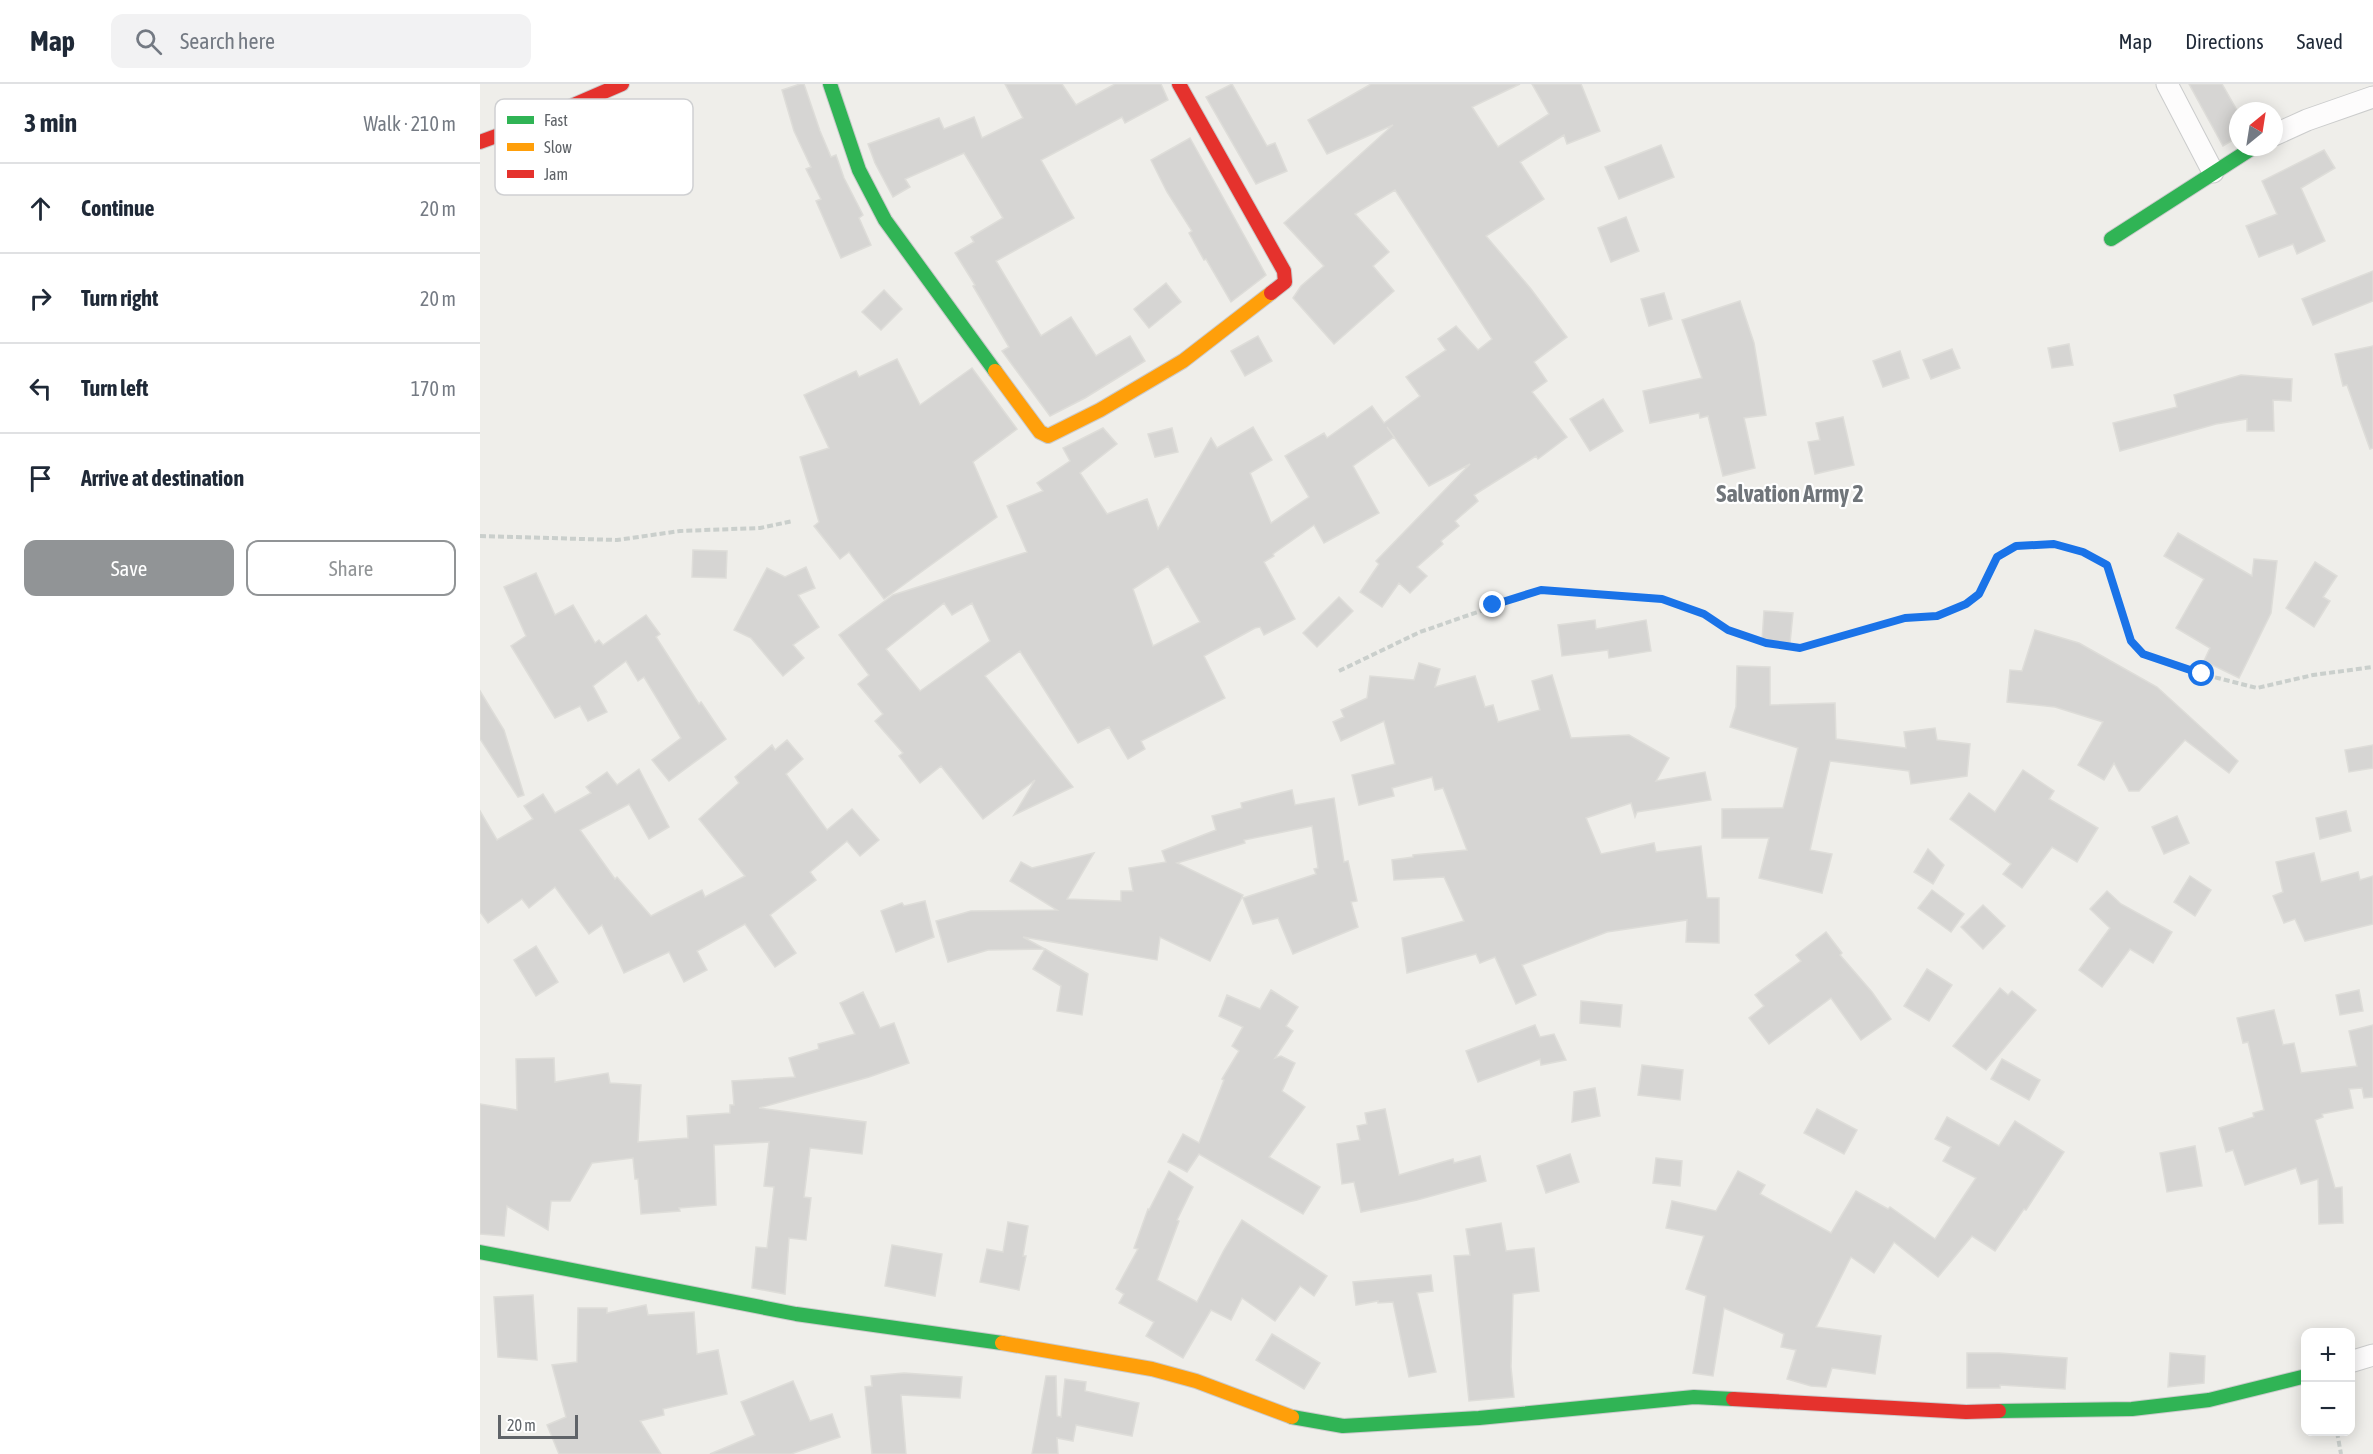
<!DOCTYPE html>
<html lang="en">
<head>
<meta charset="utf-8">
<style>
  :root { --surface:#fff; --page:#f2f2f3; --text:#1f2937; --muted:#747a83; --line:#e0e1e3; --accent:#919496 }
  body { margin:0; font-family:"Asap Condensed",sans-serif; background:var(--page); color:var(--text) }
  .controls { position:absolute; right:18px; bottom:18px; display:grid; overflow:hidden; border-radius:12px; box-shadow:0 3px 15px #0003 }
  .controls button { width:54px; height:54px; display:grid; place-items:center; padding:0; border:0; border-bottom:2px solid var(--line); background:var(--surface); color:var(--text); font:30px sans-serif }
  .compass { position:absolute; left:1749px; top:18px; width:54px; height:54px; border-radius:50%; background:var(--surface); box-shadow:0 3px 15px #0003; rotate:30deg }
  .scale { position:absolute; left:18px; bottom:15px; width:80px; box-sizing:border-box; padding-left:6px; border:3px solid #5f6368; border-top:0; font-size:16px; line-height:21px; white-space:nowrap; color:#5f6368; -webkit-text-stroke:4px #fff; paint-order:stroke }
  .stop { position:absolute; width:18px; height:18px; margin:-14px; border:4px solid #1a73e8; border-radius:50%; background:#fff }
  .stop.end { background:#1a73e8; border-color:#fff; box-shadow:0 2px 6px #0008 }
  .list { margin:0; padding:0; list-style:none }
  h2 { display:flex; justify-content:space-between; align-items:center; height:78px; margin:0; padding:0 24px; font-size:26px }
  h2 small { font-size:20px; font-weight:400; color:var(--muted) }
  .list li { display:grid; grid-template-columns:39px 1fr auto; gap:18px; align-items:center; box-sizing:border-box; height:90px; padding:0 24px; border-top:2px solid var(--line) }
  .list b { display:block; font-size:22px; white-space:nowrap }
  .list em { font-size:20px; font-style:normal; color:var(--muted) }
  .actions { display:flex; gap:12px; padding:18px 24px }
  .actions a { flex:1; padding:14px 0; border:2px solid var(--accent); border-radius:12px; text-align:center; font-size:21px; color:var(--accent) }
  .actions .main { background:var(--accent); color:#fff }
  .icon { flex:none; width:33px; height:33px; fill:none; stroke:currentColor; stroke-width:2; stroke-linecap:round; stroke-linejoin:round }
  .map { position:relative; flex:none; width:1893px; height:1370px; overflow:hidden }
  header { display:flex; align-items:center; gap:36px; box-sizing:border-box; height:84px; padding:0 30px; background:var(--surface); border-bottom:2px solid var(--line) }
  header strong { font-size:28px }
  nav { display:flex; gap:33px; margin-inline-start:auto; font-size:21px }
  .search { width:420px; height:54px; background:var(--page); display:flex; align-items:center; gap:15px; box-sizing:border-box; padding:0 21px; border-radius:12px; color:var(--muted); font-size:22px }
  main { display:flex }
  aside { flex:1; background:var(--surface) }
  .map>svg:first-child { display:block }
</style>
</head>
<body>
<header>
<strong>Map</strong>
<div class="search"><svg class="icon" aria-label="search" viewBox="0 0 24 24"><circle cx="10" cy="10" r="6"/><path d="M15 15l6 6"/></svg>Search here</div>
<nav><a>Map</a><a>Directions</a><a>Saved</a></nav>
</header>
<main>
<aside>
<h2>3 min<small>Walk · 210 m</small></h2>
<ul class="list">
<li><svg class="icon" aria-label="ahead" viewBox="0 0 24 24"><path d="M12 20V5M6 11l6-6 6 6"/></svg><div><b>Continue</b></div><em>20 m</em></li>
<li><svg class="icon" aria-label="right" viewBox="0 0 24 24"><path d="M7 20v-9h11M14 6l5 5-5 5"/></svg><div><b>Turn right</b></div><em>20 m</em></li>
<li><svg class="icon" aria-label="left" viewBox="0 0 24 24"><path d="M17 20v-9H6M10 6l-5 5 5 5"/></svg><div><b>Turn left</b></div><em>170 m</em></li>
<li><svg class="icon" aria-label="arrive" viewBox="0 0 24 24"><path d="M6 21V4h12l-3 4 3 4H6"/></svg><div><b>Arrive at destination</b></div></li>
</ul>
<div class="actions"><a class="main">Save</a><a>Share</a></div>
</aside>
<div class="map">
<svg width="1893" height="1370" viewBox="0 0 1893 1370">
  <rect width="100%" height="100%" fill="#efeeea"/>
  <g fill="#d6d5d3" stroke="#deddd9" stroke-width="1.5" fill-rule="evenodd">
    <polygon points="320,0 324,0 340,47 351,73 356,71 364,94 383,131 379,134 391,161 361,174 336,117 341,115 326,85 331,83 314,47 302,6"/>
    <polygon points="525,0 582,0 596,21 635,0 681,0 688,16 645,39 642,33 561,76 594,134 516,177 561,252 591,233 616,272 650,252 665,277 605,314 570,332 522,267 529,263 493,202 495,201 475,169 494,158 491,153 523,134 484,69 425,95 430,103 413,113 395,79 388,60 459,34 464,45 494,33 502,54 543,34"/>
    <polygon points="752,0 787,62 795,59 807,87 776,100 726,13"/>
    <path d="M891,0H1040L992,23L1018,63L1069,30L1052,0H1101L1120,47L1087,60L1084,51L1040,78L1064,115L1006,152L1051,205L1087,253L1054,278L1067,297L1052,308L1087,353L1058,375L1056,372L994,411L998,417L975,437L979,442L961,457L963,460L937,483L947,492L930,509L919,499L902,523L880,508L899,480L896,477L990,380L949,402L907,343L914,353L873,382L899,429L844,459L834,441L793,470L794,472L784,478L815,535L784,551L780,543L775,544L724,572L745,614L661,657L665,665L648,675L629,643L598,659L540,567L505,592L593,703L534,731L555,696L503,735L461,682L440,699L419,672L423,669L395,637L403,630L378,600L389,591L359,551L413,511L547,468L527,422L563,407L557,399L590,377L583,364L623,344L637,360L600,389L627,430L667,415L678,445L731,354L737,364L773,343L792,376L770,389L791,439L829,413L805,372L844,349L847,354L892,322L904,339L940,312L926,293L966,266L958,255L976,242L998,266L1012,255L915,106L875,130L909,168L893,182L914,207L854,260L813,214L821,202L844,182L804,139L913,41L847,70L828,36ZM688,482L720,538L673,562L653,505ZM464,519L472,531L492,519L510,557L440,607L406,565Z"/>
    <polygon points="1709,0 1742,0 1758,28 1758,53 1743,62"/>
    <polygon points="710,54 786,191 751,218 726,175 724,176 709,149 712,147 687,108 671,76"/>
    <polygon points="1181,61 1194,93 1139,115 1125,83"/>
    <polygon points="1844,66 1855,84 1821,104 1845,157 1817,170 1813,160 1779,173 1766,142 1797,130 1782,97"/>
    <polygon points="1146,133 1159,167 1131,178 1118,144"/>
    <polygon points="1893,187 1893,217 1833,241 1822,215"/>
    <polygon points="686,199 701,218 669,244 654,225"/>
    <polygon points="404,206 422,225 401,246 382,228"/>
    <polygon points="1184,209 1192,235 1169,242 1161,215"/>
    <polygon points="1260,217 1274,259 1286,331 1264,334 1275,384 1243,392 1228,332 1220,334 1219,329 1170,339 1163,307 1222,294 1202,236"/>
    <polygon points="778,252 792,277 765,292 751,267"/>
    <polygon points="1589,260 1593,281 1572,284 1568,264"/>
    <polygon points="1893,262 1893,364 1890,365 1867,301 1863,302 1855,270"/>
    <polygon points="1472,265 1480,284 1451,295 1443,276"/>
    <polygon points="1420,267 1429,294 1403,303 1393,277"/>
    <polygon points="417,275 440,321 492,284 537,345 493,378 517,433 404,515 369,468 360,475 334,442 339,438 320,373 349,364 324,311 376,287 379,293"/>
    <polygon points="1761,291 1812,295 1811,317 1793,316 1794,347 1767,347 1767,335 1736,340 1640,367 1633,339 1697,323 1694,311"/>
    <polygon points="1123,315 1143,347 1110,367 1090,335"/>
    <polygon points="1363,333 1374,381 1335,390 1328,358 1340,356 1336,339"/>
    <polygon points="692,344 698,368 675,373 668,350"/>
    <polygon points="1698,449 1772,492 1774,475 1797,477 1791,529 1759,594 1724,577 1730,564 1696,544 1724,495 1684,472"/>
    <polygon points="213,466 247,467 246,494 212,493"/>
    <polygon points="1835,478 1857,492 1843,513 1850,517 1834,543 1806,524"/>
    <polygon points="326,483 335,504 318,511 339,543 313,561 324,574 303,592 271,554 254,546 287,484 305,493"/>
    <polygon points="56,489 75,531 93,521 115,559 119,556 123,561 166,531 180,550 176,553 219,620 221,618 246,655 189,697 172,676 201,654 164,593 158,597 146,577 113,602 127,628 108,637 100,622 75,634 31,562 46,552 24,503"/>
    <polygon points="859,513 873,527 837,563 823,549"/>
    <polygon points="1284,527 1313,529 1310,559 1282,557"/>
    <polygon points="1115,536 1116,545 1166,536 1171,567 1129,574 1128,566 1082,572 1078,541"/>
    <polygon points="1555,546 1599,559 1677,603 1758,677 1749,689 1705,656 1659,707 1649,707 1634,679 1624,696 1598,681 1623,638 1575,623 1527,618 1530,586 1542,587"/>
    <polygon points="939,579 960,585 955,603 995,592 1005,623 1013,621 1018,638 1060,626 1052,597 1072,591 1091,654 1149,651 1189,674 1176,697 1225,688 1231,716 1157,728 1155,733 1151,719 1106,734 1121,770 1174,759 1176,768 1221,762 1227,814 1239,814 1239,859 1206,858 1207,836 1127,848 1042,881 1056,911 1036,920 1015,873 1000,879 996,870 927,889 922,854 984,837 964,793 914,796 912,776 933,773 933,771 987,766 963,704 955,706 952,693 912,704 914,712 879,721 872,691 915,680 904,637 861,657 853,638 864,633 861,626 887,614 890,592 934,596"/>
    <polygon points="1257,582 1290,583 1290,621 1355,619 1356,655 1426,664 1424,648 1455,644 1457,656 1490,660 1487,692 1431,700 1429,687 1350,677 1330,766 1352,770 1342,809 1279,794 1289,754 1242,754 1242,725 1303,724 1318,664 1250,643 1256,623"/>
    <polygon points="0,607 24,646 44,711 38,713 0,655"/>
    <polygon points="307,656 323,675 306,690 347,746 372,725 399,756 380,772 367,757 330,788 336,796 290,831 316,869 295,883 265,840 217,867 227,886 204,898 189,868 144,889 122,841 109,850 75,803 49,824 42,815 8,839 0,828 0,727 17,756 53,735 44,722 63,710 75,729 111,709 106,703 127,688 137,701 159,685 189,743 169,755 149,720 100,746 135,795 137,793 171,832 222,806 225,813 265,792 219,735 259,699 255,693 292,661 295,666"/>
    <polygon points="1893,661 1893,684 1869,688 1865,666"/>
    <polygon points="1543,686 1574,707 1569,715 1618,744 1597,778 1572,763 1542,804 1523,790 1531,780 1470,735 1489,709 1515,728"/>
    <polygon points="812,706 815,721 854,714 864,778 868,777 877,817 871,818 878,843 813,870 798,834 773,840 763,814 836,790 834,785 838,784 832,742 764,756 765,759 697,779 763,811 730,877 680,853 677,876 543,853 565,865 508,866 468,878 456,837 491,827 577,826 530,797 541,778 552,784 614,769 587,815 641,817 641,807 653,807 649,784 686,778 682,767 736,746 732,732 762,724 761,719"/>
    <polygon points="1866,727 1871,747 1840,755 1836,734"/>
    <polygon points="1697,732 1709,759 1684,770 1672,743"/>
    <polygon points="1448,765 1464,781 1453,800 1434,788"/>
    <polygon points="1834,769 1841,798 1878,788 1880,796 1893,792 1893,840 1825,857 1815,835 1804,839 1793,812 1803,808 1796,778"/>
    <polygon points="1710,792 1731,806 1715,832 1694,818"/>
    <polygon points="1452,806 1484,830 1471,848 1438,824"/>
    <polygon points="1627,807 1641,820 1692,848 1673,879 1650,865 1622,903 1599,886 1630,844 1610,825"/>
    <polygon points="445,817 454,853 416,868 401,827 422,819 424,822"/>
    <polygon points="1503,821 1525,842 1503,865 1481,843"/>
    <polygon points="1346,848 1362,869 1360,871 1392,908 1411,935 1381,956 1351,914 1289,960 1269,934 1284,922 1275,911 1321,877 1316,871"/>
    <polygon points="56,862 78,898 56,912 34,876"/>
    <polygon points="565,865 608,890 602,931 577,927 581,902 553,885"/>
    <polygon points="1447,885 1472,901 1449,937 1424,922"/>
    <polygon points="1520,904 1528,911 1532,907 1556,926 1506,986 1473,962"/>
    <polygon points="791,906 818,923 806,942 813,947 795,974 801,972 815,979 802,1007 825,1023 789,1073 840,1103 823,1130 719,1070 707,1088 688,1078 703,1050 719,1059 744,996 742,995 759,967 752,962 763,943 739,932 747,911 780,925"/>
    <polygon points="1879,906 1883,927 1860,931 1856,911"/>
    <polygon points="383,908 400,944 414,939 429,979 389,993 279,1024 386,1038 382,1070 330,1064 324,1113 331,1114 326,1156 309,1154 305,1210 272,1204 276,1163 287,1164 294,1103 284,1102 289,1058 234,1061 236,1121 199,1124 200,1127 161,1130 158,1095 155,1095 153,1074 112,1079 90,1117 71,1117 68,1146 27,1122 24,1152 0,1150 0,1020 37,1026 36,975 74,974 75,998 128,989 130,999 161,1001 158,1058 208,1054 207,1032 250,1029 250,1021 254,1021 252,997 315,993 309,974 339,965 338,960 375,950 360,919"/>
    <polygon points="1101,917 1142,921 1140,943 1100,939"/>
    <polygon points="1794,926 1803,961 1814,959 1821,989 1877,982 1869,947 1893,941 1893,1013 1884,1014 1882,1004 1869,1005 1873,1024 1842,1030 1843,1033 1835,1036 1855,1104 1862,1103 1863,1139 1839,1140 1838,1095 1821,1100 1816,1084 1765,1101 1753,1066 1746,1068 1739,1044 1774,1033 1773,1029 1784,1026 1768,958 1763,959 1757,934"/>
    <polygon points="1055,941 1060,953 1074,950 1086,976 1061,981 1060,975 998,998 986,967"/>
    <polygon points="1522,975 1560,996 1549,1016 1511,995"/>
    <polygon points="1162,981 1203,986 1200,1016 1158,1011"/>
    <polygon points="1115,1004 1120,1032 1092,1038 1094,1008"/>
    <polygon points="905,1025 919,1091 973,1075 974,1079 1000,1072 1006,1097 937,1116 881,1128 874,1098 862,1100 857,1060 880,1056 877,1042 887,1040 885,1029"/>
    <polygon points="1337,1025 1377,1046 1364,1070 1324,1049"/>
    <polygon points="1467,1033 1519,1062 1535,1037 1584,1068 1546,1126 1544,1125 1515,1167 1492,1152 1458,1193 1414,1158 1394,1189 1371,1173 1336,1243 1401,1252 1395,1290 1352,1284 1346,1303 1331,1302 1307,1295 1316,1266 1301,1263 1304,1250 1244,1224 1233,1292 1213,1289 1226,1212 1206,1205 1224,1152 1186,1144 1192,1117 1236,1127 1258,1087 1285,1101 1280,1110 1351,1149 1376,1107 1408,1125 1410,1123 1455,1155 1496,1094 1463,1077 1471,1063 1455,1055"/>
    <polygon points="1715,1062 1722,1102 1687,1108 1680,1069"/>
    <polygon points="1090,1070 1099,1098 1066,1109 1057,1082"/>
    <polygon points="1176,1074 1202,1077 1200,1102 1173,1099"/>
    <polygon points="689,1087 713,1103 697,1136 699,1137 677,1196 717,1218 744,1166 762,1136 847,1192 834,1212 820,1202 795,1237 762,1214 751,1236 731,1226 703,1274 666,1252 674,1238 639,1219 644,1210 636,1205 658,1165 654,1164 668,1125 669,1126"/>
    <polygon points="528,1138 548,1142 543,1172 546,1172 539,1206 500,1198 507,1165 523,1168"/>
    <polygon points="1021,1139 1026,1167 1054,1164 1059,1207 1033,1210 1031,1283 1034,1313 989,1317 974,1172 990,1171 986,1145"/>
    <polygon points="412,1161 462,1170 455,1212 405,1202"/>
    <polygon points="951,1191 953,1207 937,1209 956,1288 929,1293 913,1218 898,1219 898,1217 876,1221 873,1198"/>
    <polygon points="53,1211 57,1276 18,1273 14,1213"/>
    <polygon points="166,1221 168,1231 214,1228 217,1270 238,1266 247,1310 183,1325 184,1331 160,1337 181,1370 79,1370 67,1341 86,1333 72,1281 97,1278 98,1224 127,1224 127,1229"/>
    <polygon points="792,1250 840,1279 824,1305 776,1276"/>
    <polygon points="1487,1269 1519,1269 1587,1274 1585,1305 1520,1301 1520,1304 1487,1304"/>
    <polygon points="1690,1269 1725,1272 1724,1299 1688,1303"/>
    <polygon points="424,1289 482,1293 480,1314 421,1311 426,1370 392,1370 385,1303 392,1302 391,1292"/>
    <polygon points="566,1292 576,1292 577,1332 581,1333 585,1295 606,1298 605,1307 659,1319 652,1352 596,1341 593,1357 577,1354 578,1370 552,1370"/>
    <polygon points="313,1297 330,1337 352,1330 360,1353 311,1370 230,1370 275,1351 261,1318"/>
  </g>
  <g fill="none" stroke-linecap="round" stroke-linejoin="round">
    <g stroke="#cbcccc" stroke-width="23">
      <g id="street">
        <polyline points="1687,0 1733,88"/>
        <polyline points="1794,51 1827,36 1893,13"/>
        <polyline points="1870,1278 1893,1271"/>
      </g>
    </g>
    <g stroke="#cacacb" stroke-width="16">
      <g id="fast">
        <polyline points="350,0 379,86 405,136 515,287"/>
        <polyline points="1631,155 1774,63"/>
        <polyline points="0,1168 316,1230 522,1259"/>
        <polyline points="1519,1327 1652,1325 1729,1316 1826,1292"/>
        <polyline points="812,1333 863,1342 999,1334 1214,1313 1253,1315"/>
      </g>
    </g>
    <g stroke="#cacacb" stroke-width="16">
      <g id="slow">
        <polyline points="515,287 560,348 568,352 620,326 703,277 791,209"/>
        <polyline points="522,1259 672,1285 716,1297 812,1333"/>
      </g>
    </g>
    <g stroke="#cacacb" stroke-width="16">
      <g id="jam">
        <polyline points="699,0 804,187 805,198 791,209"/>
        <polyline points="0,58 52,39 142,0"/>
        <polyline points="1253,1315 1486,1328 1519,1327"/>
      </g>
    </g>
    <g stroke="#cacfcc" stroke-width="4" stroke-dasharray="6 3" stroke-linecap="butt">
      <polyline points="0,452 137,456 200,447 280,444 313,437"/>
      <polyline points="859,587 940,548 1061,506 1182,515 1224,530 1248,546 1286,559 1320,564 1425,534 1457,532 1486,520 1499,510 1517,473 1536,462 1574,460 1603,468 1627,481 1651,557 1663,570 1722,590 1777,604 1833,591 1893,583"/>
      <polyline points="1857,1348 1861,1370"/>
    </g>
    <use href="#street" stroke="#fdfcfc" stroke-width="21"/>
    <use href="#fast" stroke="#30b455" stroke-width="14"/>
    <use href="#slow" stroke="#ff9f0a" stroke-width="14"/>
    <use href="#jam" stroke="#e5322d" stroke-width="14"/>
  </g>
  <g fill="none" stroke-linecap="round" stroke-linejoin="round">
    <polyline stroke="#1a73e8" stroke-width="8" points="1013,521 1061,506 1182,515 1224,530 1248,546 1286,559 1320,564 1425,534 1457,532 1486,520 1499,510 1517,473 1536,462 1574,460 1603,468 1627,481 1651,557 1663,570 1722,590"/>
  </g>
  <g text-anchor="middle" stroke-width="4.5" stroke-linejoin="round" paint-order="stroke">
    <g font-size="24" font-weight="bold" fill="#70757a" stroke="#fff">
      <text x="1310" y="418">Salvation Army 2</text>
    </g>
  </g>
  <rect x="15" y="15" width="198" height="96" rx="9" fill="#fff" stroke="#cfd0d2" stroke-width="1.5"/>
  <rect x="27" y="32" width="27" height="8" fill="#30b455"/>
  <rect x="27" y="59" width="27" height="8" fill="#ff9f0a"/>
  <rect x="27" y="86" width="27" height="8" fill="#e5322d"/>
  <g font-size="16" fill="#5f6368">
    <text x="64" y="42">Fast</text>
    <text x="64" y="69">Slow</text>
    <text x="64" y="96">Jam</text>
  </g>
</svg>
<div class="controls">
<button>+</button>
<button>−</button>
</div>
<svg class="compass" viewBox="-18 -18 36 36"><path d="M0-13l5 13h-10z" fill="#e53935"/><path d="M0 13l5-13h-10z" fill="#747a83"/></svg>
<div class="scale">20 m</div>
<div class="stop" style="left:1722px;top:590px"></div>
<div class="stop end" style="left:1013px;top:521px"></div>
</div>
</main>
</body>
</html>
